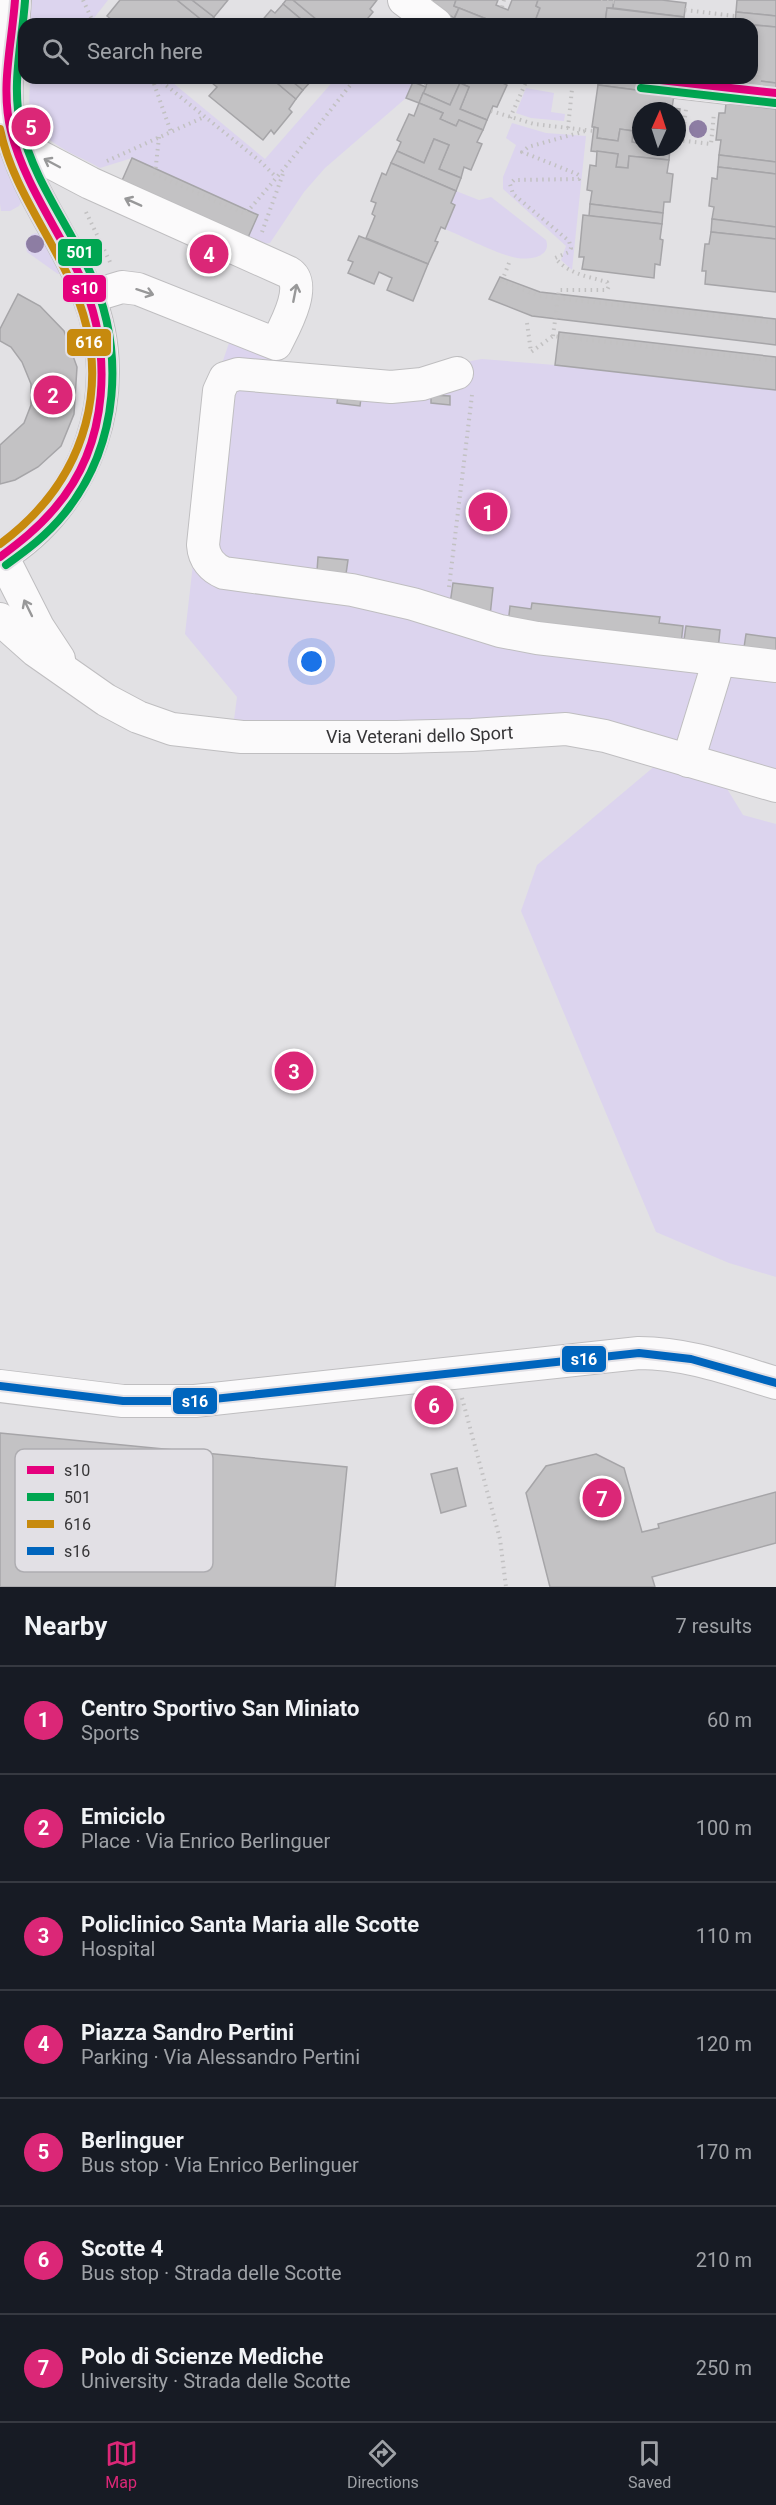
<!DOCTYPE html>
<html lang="en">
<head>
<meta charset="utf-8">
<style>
  :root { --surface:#171b24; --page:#242831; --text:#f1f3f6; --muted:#9ea1a6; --line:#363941; --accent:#db2777 }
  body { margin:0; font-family:Roboto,sans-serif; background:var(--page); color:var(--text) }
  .compass { position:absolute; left:632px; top:102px; width:54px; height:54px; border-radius:50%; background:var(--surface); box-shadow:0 3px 9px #0003; rotate:3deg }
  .you { position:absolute; left:312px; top:662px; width:21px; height:21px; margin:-15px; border:4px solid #fff; border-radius:50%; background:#1a73e8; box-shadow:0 0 0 9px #1a73e833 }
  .badge { display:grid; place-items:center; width:39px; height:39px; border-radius:50%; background:var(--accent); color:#fff; font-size:20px; font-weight:700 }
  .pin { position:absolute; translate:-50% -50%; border:3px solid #fff; box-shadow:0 2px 6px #0006 }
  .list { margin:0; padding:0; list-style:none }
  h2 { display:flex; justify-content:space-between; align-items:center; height:78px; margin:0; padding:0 24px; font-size:26px }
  h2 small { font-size:20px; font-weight:400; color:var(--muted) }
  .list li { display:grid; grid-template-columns:39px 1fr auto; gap:18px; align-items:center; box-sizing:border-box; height:108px; padding:0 24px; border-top:2px solid var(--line) }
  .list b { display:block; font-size:22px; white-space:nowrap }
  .list p { margin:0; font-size:20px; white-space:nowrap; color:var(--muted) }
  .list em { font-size:20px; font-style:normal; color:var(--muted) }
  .icon { flex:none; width:33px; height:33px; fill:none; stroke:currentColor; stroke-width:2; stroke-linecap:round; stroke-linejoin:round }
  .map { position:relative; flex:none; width:776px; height:1587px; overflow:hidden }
  .search { position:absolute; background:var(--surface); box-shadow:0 3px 9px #0003; left:18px; right:18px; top:18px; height:66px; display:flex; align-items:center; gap:15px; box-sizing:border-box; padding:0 21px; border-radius:18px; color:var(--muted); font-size:22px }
  .sheet { height:834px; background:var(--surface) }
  nav { display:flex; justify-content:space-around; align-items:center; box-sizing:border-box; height:84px; border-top:2px solid var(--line); background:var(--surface); font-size:16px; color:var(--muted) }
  nav a { display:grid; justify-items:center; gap:3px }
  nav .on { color:var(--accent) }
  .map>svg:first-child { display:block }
</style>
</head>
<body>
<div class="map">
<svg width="776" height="1587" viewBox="0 0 776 1587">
  <rect width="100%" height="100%" fill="#e2e1e4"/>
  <g fill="#dcd4ee">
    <polygon points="32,0 108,0 94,18 101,24 30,24"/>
    <path d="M30,78H167L265,159L336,78H404L413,82L406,98L325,168L304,192L270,243L263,244L248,237L258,215L132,158L100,168C78,155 38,142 31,115C28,104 30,90 30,78Z"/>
    <polygon points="526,88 554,93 551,112 565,114 564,121 531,118 516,113"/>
    <polygon points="512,123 546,133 586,136 572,270 561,260 566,246 503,189 503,177 516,145 506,138"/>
    <polygon points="0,145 21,202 19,206 10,211 1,211 0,204"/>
    <path d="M456,191L479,200L491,197L546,240C552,257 530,260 517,258C499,255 464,237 445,229L455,205L451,203Z"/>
    <polygon points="36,233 41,235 62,273 58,274 27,252 25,243 31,235"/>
    <polygon points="559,332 776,357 776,799 726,787 743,815 776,824 776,1277 729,1263 656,1232 521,911 537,865 656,765 575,743 230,750 237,697 185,634 213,390 229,343 326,376 424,380 471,361 482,359 555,365"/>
  </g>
  <g fill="#c3c2c4" stroke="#a6a5a8" stroke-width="1.5">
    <polygon points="120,0 177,0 203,21 200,24 117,24 107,16"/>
    <polygon points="177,0 192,0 214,17 208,24 200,24 203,21"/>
    <polygon points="192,0 228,0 214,17"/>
    <polygon points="286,0 293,0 322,24 307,24 283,4"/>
    <polygon points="293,0 377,0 370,9 373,12 363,24 322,24"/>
    <polygon points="427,0 456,0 454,6 459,8 454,18"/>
    <polygon points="456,0 498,0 496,5 508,10 512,0 538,0 536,6 540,8 534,24 499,24 454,6"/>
    <polygon points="538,0 614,0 613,8 607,8 605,24 534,24 540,8 536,6"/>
    <polygon points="614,0 662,0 686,3 684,17 613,8"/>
    <polygon points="737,0 776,0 776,16 736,12"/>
    <polygon points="283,4 303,21 307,24 259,24 271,10 275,13"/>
    <polygon points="459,8 499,24 452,24"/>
    <polygon points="607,8 684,17 683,24 605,24"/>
    <polygon points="736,12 776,16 776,27 735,23"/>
    <polygon points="752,25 776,27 776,83 735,78 752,78"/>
    <polygon points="217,78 271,78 296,99 289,109 292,112 274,134 271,130 263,140 209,96 217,87 212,83"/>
    <polygon points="271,78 288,78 303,90 296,99"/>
    <polygon points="288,78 318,78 314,82 312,80 303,90"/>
    <polygon points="424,78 492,78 507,85 497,107 493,106 487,120 460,109 469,87 460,83 450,105 423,93 428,81"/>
    <polygon points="598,78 676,78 674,95 598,85"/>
    <polygon points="735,78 776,83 776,109 726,103"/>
    <polygon points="413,82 426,87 419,103 406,98"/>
    <polygon points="460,83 469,87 460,109 487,120 483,130 459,120 456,126 440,119 443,113 419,103 423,93 450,105"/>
    <polygon points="598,85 674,95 672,108 680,109 677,136 677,111 641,111 641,144 632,142 633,131 620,129 618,141 597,138 598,128 592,127"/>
    <polygon points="419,103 443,113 440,119 456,126 459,120 483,130 477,142 482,144 471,170 464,167 461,178 439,169 449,145 434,139 424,163 397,151 401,142 397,140 409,114 414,116"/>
    <polygon points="726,103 776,109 776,162 719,155 721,140 716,140 719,113 725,113"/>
    <polygon points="594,127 598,128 597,138 618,141 620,129 633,131 632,142 641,144 641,147 670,147 669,160 629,156 628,168 616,167 618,154 591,151"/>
    <polygon points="434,139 449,145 439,169 461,178 456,191 391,163 397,151 424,163"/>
    <polygon points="597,151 618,154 616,167 628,168 629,156 669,160 667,173 673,174 670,202 664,202 663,213 590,204 592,191 587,190 590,165 596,166"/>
    <polygon points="719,155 776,162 776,174 718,167"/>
    <polygon points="132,158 258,215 246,242 120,185"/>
    <polygon points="391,163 456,191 451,203 455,205 445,229 441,227 435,241 438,242 428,264 366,238 375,216 372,214 376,203 371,201 382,173 386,175"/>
    <polygon points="718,167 776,174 776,227 712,219 714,207 709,206 712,178 717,179"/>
    <polygon points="590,204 663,213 662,224 589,216"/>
    <polygon points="583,215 662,224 660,239 663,240 660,265 655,264 654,278 582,269 584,257 579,257"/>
    <polygon points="712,219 776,227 776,239 711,232"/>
    <polygon points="711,232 776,239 776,292 705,284 706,271 702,271 705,244 709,244"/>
    <polygon points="359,236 428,264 413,301 387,290 392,278 379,272 374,284 348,273 353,262 348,260"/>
    <polygon points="500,277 540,292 776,319 776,345 532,316 489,299"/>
    <polygon points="18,294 40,306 64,331 77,367 74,414 61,446 38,467 15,480 0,484 0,445 24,423 31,405 31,384 22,362 11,347 0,341 0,329"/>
    <polygon points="559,332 776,357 776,390 555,365"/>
    <polygon points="338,395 361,398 360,406 337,403"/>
    <polygon points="431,395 450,396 450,405 431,403"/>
    <polygon points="318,557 348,560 346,574 317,571"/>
    <polygon points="453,583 493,588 490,616 449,611"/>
    <polygon points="532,603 660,617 659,623 683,626 681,644 508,624 510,606 531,609"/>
    <polygon points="686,626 720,630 718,650 683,647"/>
    <polygon points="746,634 776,638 776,658 743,654"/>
    <polygon points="0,1433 347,1467 335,1587 0,1587"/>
    <polygon points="596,1454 624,1468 642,1532 659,1528 658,1524 776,1492 776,1543 652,1577 655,1587 550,1587 526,1493 546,1466"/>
    <polygon points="457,1468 466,1506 441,1513 431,1474"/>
  </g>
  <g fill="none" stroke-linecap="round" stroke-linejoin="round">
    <g stroke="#c0bfc1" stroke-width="32" stroke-dasharray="32 16" stroke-linecap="butt">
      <polyline points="642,78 676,82"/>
      <polyline points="728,88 776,93"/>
    </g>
    <g stroke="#bfbec0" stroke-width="34">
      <g id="minor">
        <polyline points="404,0 436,24"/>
        <polyline points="676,82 728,88"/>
        <path d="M14,143L90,183L288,272C309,284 284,328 276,344L138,289L122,287L89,297"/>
        <path d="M457,373L422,384L391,387L238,374L225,378L219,391L203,545C204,559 212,568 224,573L352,590L413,604L500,631L537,638L776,666"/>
        <polyline points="2,556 38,627 59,659"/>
        <path d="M0,557C87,504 127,391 88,295C66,239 26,191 11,131C0,89 13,43 15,0"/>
        <path id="s1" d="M0,619L36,651L106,700L138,717L172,729L242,737H397L472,735L566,729L605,736L776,786"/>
        <polyline points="688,761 719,660"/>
        <path d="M0,1386L123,1401H195L639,1353C687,1353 730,1369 776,1383"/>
      </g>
    </g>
    <g stroke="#c2c1c2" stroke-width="4" stroke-dasharray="1.5 4.5" stroke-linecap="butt">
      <polyline points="83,0 94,24"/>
      <polyline points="601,0 614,2"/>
      <polyline points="502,7 504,0"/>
      <polyline points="685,10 735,16"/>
      <polyline points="152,78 171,132"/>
      <polyline points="157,78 261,162 276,177"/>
      <polyline points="414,78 427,84"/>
      <polyline points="491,111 534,124 594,131"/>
      <polyline points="510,118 526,82"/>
      <polyline points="568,128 572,89"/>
      <path d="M159,137L155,174L245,214C284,171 319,124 356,78"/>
      <polyline points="677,140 711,144 714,113"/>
      <polyline points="682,141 686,109"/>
      <polyline points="107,161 204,117"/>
      <polyline points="86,212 110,262"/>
      <polyline points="262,232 284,171"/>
      <polyline points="509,263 502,281 539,296 776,323"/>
      <polyline points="527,323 531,352 553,336 776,361"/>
      <path d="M553,336L559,290H607L609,286L607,282C586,276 569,274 555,258L569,252L571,248L569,241L513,194L510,184L514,180L579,179L580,176L577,174L522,152L528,147L589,130"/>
      <polyline points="449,587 472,395"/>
      <polyline points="462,1398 500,1539 506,1587"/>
    </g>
    <use href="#minor" stroke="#fbfafb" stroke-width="32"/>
    <g stroke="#e2e0e5" stroke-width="12">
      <g id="bus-1">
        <polyline points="642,78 776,93"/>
        <path d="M0,557C20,542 38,528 54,509C110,445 114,349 79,274C56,226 24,183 11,131C0,88 12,43 15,0"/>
      </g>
    </g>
    <g stroke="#e2e0e5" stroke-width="12">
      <g id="bus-2">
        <polyline points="641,88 775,103"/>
        <path d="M6,565C27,550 47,535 64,514C120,445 126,349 89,270C67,223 33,179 21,127C11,86 22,42 25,1"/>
      </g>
    </g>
    <g stroke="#e2e0e5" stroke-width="12">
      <path id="bus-3" d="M0,129C11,183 46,229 69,278C117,378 88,479 0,544"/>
    </g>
    <g stroke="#e2e0e5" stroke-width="12">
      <polyline id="bus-4" points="0,1386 123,1401 195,1401 639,1353 691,1359 776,1383"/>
    </g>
    <use href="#bus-1" stroke="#e5007d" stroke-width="8"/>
    <use href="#bus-2" stroke="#00a651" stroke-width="8"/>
    <use href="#bus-3" stroke="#c78a0e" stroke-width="8"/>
    <use href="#bus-4" stroke="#0065bd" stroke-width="8"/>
  </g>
  <g fill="#8d7da3">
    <circle cx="698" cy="129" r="9"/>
    <circle cx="35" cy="244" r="9"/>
  </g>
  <defs><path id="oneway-shaft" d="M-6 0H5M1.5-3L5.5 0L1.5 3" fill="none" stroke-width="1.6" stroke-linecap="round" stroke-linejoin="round" transform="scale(1.5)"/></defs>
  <g stroke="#989899">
    <use href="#oneway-shaft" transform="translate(52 163) rotate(-152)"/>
    <use href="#oneway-shaft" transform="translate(133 202) rotate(-156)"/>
    <use href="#oneway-shaft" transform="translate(145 292) rotate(18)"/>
    <use href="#oneway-shaft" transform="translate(295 293) rotate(-79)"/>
    <use href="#oneway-shaft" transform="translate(28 608) rotate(-116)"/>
  </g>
  <g text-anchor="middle" stroke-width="6" stroke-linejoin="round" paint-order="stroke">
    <g font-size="18" fill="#363537" stroke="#e2e0e5">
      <text dy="6" stroke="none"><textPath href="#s1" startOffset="454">Via Veterani dello Sport</textPath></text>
    </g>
  </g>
  <rect x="15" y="1449" width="198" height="123" rx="9" fill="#e2e0e5" stroke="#aeadb1" stroke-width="1.5"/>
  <rect x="27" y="1466" width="27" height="8" fill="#e5007d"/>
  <rect x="27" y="1493" width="27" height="8" fill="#00a651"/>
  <rect x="27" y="1520" width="27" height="8" fill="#c78a0e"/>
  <rect x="27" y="1547" width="27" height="8" fill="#0065bd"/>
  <g font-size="16" fill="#363537">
    <text x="64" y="1476">s10</text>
    <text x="64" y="1503">501</text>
    <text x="64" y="1530">616</text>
    <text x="64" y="1557">s16</text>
  </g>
  <g stroke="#e2e0e5" stroke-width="2">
    <rect x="57" y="238" width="46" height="29" rx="6" fill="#00a651"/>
    <rect x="62" y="274" width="45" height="29" rx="6" fill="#e5007d"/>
    <rect x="66" y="328" width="46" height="29" rx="6" fill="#c78a0e"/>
    <rect x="561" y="1345" width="46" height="28" rx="6" fill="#0065bd"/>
    <rect x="172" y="1387" width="46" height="28" rx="6" fill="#0065bd"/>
  </g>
  <g font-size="16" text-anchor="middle" font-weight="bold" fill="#fff">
    <text x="80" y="258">501</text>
    <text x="85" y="294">s10</text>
    <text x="89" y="348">616</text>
    <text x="584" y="1365">s16</text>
    <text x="195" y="1407">s16</text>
  </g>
</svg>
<svg class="compass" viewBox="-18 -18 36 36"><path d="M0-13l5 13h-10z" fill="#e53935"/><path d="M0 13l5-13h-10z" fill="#9ea1a6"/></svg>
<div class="you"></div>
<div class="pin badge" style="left:488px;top:512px">1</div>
<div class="pin badge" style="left:53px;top:395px">2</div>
<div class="pin badge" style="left:294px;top:1071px">3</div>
<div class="pin badge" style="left:209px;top:254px">4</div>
<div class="pin badge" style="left:31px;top:127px">5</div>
<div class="pin badge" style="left:434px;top:1405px">6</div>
<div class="pin badge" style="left:602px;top:1498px">7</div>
<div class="search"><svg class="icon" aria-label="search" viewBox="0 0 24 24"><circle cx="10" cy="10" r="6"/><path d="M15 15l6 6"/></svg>Search here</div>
</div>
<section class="sheet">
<h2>Nearby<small>7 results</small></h2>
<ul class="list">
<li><span class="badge">1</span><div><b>Centro Sportivo San Miniato</b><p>Sports</p></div><em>60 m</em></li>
<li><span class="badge">2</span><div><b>Emiciclo</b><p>Place · Via Enrico Berlinguer</p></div><em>100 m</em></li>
<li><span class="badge">3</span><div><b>Policlinico Santa Maria alle Scotte</b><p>Hospital</p></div><em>110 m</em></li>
<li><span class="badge">4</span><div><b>Piazza Sandro Pertini</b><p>Parking · Via Alessandro Pertini</p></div><em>120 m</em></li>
<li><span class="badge">5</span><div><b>Berlinguer</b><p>Bus stop · Via Enrico Berlinguer</p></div><em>170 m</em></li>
<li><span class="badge">6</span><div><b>Scotte 4</b><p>Bus stop · Strada delle Scotte</p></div><em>210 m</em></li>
<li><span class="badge">7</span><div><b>Polo di Scienze Mediche</b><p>University · Strada delle Scotte</p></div><em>250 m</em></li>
</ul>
</section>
<nav>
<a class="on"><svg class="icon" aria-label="map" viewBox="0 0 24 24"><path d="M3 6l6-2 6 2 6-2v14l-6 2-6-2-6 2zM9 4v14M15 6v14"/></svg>Map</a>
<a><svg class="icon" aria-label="directions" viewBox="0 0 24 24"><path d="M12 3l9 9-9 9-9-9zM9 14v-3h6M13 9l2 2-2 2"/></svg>Directions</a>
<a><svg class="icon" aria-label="saved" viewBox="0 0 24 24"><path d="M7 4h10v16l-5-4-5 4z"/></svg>Saved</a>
</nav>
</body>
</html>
